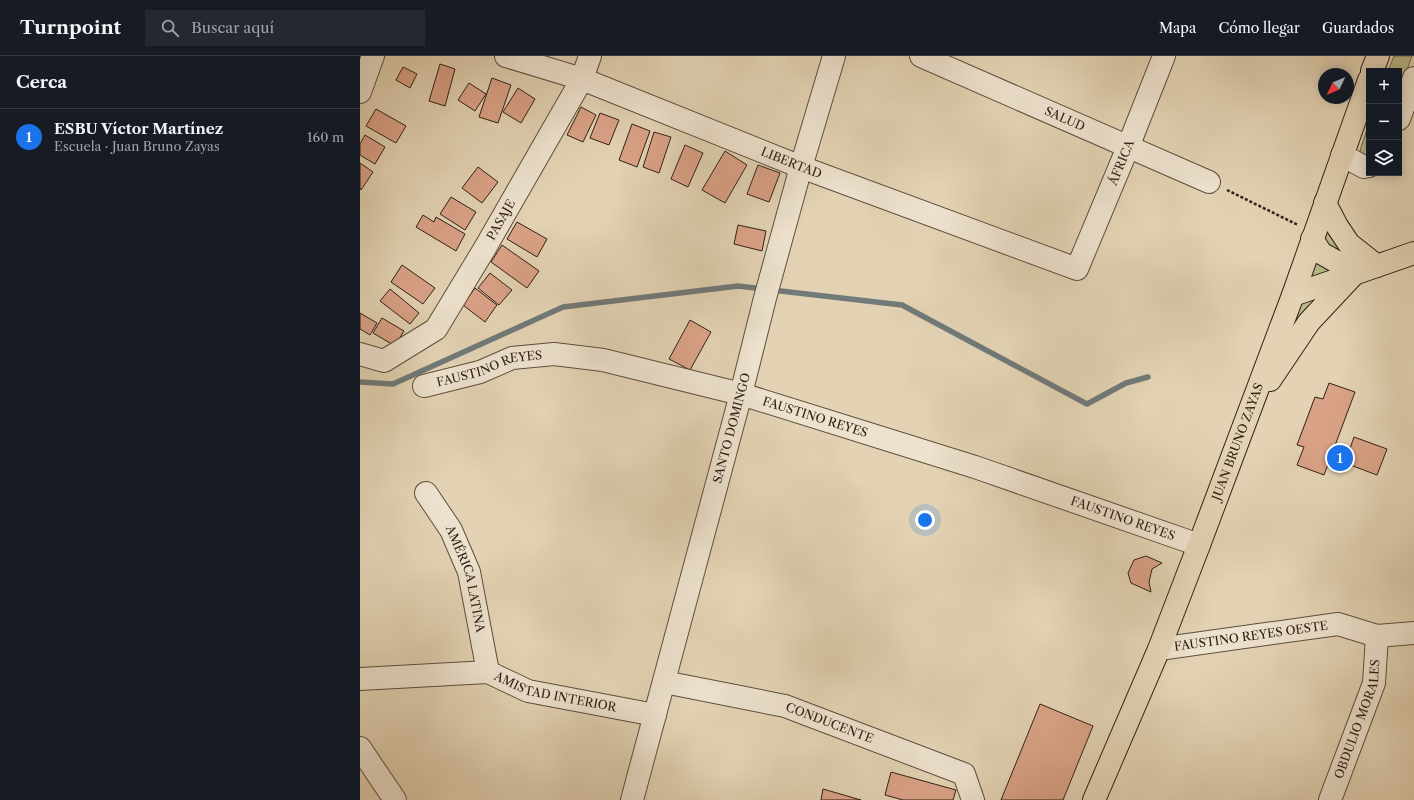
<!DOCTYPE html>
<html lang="es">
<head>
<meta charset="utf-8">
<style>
  :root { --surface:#171b24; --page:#242831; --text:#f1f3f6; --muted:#9ea1a6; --line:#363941; --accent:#1a73e8 }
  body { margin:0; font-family:"Libre Caslon Text",serif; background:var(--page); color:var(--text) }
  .controls { position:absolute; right:12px; top:12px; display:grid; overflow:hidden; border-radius:0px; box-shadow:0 2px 10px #0003 }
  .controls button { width:36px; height:36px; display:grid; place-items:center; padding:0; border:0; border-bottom:1px solid var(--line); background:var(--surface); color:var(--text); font:20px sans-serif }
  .compass { position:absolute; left:958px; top:12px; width:36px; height:36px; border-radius:50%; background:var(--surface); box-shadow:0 2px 10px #0003; rotate:226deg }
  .you { position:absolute; left:565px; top:464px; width:14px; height:14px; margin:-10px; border:3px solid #fff; border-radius:50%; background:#1a73e8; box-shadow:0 0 0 6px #1a73e833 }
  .badge { display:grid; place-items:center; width:26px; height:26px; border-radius:50%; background:var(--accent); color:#fff; font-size:13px; font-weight:700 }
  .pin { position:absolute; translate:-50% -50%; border:2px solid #fff; box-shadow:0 1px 4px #0006 }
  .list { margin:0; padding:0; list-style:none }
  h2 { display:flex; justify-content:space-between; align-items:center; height:52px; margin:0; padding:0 16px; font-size:17px }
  h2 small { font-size:13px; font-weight:400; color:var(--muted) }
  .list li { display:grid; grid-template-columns:26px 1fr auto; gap:12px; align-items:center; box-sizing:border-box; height:56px; padding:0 16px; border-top:1px solid var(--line) }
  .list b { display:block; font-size:15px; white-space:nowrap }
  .list p { margin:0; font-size:13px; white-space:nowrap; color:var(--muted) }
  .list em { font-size:13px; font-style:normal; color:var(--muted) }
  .icon { flex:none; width:22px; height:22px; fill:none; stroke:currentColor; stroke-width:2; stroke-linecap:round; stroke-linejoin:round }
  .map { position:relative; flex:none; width:1054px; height:744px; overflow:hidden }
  header { display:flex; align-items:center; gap:24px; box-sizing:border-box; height:56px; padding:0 20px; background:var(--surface); border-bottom:1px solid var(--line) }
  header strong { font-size:19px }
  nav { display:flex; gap:22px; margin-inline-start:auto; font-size:14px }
  .search { width:280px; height:36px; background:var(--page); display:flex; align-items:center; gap:10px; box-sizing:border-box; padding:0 14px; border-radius:0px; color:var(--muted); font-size:15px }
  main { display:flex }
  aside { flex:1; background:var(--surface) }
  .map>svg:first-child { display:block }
</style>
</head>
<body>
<header>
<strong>Turnpoint</strong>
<div class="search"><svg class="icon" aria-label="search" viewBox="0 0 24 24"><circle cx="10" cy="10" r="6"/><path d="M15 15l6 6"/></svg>Buscar aquí</div>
<nav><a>Mapa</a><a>Cómo llegar</a><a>Guardados</a></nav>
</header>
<main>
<aside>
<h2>Cerca<small></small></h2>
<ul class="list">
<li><span class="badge">1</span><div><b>ESBU Víctor Martínez</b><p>Escuela · Juan Bruno Zayas</p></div><em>160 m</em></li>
</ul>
</aside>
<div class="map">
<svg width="1054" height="744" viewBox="0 0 1054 744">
  <rect width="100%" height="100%" fill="#e3d3b4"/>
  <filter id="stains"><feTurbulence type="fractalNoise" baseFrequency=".005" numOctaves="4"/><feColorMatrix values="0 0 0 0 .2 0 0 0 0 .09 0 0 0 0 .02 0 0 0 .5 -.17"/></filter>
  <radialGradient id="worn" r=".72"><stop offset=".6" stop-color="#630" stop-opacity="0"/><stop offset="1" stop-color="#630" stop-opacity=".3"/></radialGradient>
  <g fill="#baba89" stroke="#756e50">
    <polygon points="1034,0 1052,0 1039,35 1039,15 1028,15"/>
    <polygon points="1009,68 1009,103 1002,100 1000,94"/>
    <polygon points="968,168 993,200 977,197 962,182"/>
    <polygon points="954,198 981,214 946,228"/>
    <polygon points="972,230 916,302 938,247"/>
  </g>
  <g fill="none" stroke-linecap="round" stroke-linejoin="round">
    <g stroke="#707a78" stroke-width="5.5">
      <polyline points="412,234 542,249 727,348 766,327 788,321"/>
      <polyline points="0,326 33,328 203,251 378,230 404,233"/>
    </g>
  </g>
  <g fill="#daa287" stroke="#302117">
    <polygon points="80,8 95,13 85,50 69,45"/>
    <polygon points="43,11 57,18 50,32 36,24"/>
    <polygon points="132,22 151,29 138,67 119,61"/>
    <polygon points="109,27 126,38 115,55 98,44"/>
    <polygon points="158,32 175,43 161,67 143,56"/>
    <polygon points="221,51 236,59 223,86 207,79"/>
    <polygon points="16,53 46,70 36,87 6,70"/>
    <polygon points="240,57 259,64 249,89 230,82"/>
    <polygon points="272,68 290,75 277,111 259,104"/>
    <polygon points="294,76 311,81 299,117 283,111"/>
    <polygon points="5,79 25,91 15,108 0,99 0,88"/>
    <polygon points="325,89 343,97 328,131 311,123"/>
    <polygon points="365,95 387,109 365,147 342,134"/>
    <polygon points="0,107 13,116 1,134 0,133"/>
    <polygon points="398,109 420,117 409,146 387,138"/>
    <polygon points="118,111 138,126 122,147 102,132"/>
    <polygon points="91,141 116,156 105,174 80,158"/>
    <polygon points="63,159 74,166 76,161 105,178 96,195 56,171"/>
    <polygon points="157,166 187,183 177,201 147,183"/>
    <polygon points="378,169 406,175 402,195 374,188"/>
    <polygon points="142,189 179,215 167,232 131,206"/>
    <polygon points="42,209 75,232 63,248 31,226"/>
    <polygon points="130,217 152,234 139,249 118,232"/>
    <polygon points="115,232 137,249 125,266 103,249"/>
    <polygon points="30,233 59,257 50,268 20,245"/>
    <polygon points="0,257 17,267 10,279 0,273"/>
    <polygon points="22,262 44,275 35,290 13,277"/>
    <polygon points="330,264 351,276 330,314 309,303"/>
    <polygon points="969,327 995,336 964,419 937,409 944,391 937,389 955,341 963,343"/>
    <polygon points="994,381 1027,393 1017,419 985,407"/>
    <polygon points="786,500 802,507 792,513 789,526 791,536 771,527 768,517 774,504"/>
    <polygon points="680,648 733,670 703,744 641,744"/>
    <polygon points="531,716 596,734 593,744 543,744 525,739"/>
    <polygon points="463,733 501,744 461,744"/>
  </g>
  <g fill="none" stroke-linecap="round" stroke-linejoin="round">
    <g stroke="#5d4e3e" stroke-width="24">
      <g id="minor">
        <path id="s1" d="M146,0L222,23L441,111L717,213L768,91L804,0"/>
        <path id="s2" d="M561,0L849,126"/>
        <polyline points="0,36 13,0"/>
        <polyline points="1039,63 1054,22"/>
        <polyline points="982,99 1004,111 1009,110"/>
        <path id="s3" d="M0,298L24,305L76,273L125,192L222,23L230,0"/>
        <path id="s4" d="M64,330L120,316L152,302L194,298L243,304L381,338L615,411L839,489"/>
        <path id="s5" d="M66,437L91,474L109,516L128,616"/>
        <path id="s6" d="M799,593L978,568L1017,580L1054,577"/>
        <path id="s7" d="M0,623L128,616L168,635L295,659"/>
        <path id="s8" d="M304,626L425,650L604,718L613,744"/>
        <polyline points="0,692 35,744"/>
        <path id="s9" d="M272,744L381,338L405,242L441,111L474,0"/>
        <path id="s10" d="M970,744L1014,627L1017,580"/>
      </g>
    </g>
    <g stroke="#302117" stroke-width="24">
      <g id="major">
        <polyline points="1012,15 1018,0"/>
        <polyline points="965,147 977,170 989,188 1017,210"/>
        <polyline points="952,183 961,197 977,206 1011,210"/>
        <polyline points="933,239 1054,197"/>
        <polyline points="910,324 949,266 994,218"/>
        <path id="s11" d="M734,744L799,593L839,489L933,239L1009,24"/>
      </g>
    </g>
    <polyline stroke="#302117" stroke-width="2.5" stroke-dasharray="3 2" stroke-linecap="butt" points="867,134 938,169"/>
    <use href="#minor" stroke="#ede2ce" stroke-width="22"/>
    <use href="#major" stroke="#e3d3b4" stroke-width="22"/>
  </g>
  <g text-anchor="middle" stroke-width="3" stroke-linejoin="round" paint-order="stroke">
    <g font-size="12" fill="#302117" stroke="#ede2ce">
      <text dy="4" stroke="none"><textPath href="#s2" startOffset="157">SALUD</textPath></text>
      <text dy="4" stroke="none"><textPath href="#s1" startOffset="305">LIBERTAD</textPath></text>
      <text dy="4" stroke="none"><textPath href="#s1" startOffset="725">ÁFRICA</textPath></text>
      <text dy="4" stroke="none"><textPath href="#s3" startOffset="213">PASAJE</textPath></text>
      <text dy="4" stroke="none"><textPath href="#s4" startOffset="68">FAUSTINO REYES</textPath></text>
      <text dy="4" stroke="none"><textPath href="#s4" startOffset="404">FAUSTINO REYES</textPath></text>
      <text dy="4" stroke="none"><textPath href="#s9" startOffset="385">SANTO DOMINGO</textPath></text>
      <text dy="4" stroke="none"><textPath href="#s11" startOffset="386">JUAN BRUNO ZAYAS</textPath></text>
      <text dy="4" stroke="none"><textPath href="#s4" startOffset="728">FAUSTINO REYES</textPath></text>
      <text dy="4" stroke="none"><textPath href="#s5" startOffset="96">AMÉRICA LATINA</textPath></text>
      <text dy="4" stroke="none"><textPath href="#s6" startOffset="93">FAUSTINO REYES OESTE</textPath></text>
      <text dy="4" stroke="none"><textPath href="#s7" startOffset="199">AMISTAD INTERIOR</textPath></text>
      <text dy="4" stroke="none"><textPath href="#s10" startOffset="86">OBDULIO MORALES</textPath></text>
      <text dy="4" stroke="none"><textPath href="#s8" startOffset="171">CONDUCENTE</textPath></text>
    </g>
  </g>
  <rect width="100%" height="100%" filter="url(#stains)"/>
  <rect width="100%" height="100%" fill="url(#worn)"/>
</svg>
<div class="controls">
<button>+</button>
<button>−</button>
<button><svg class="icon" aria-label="layers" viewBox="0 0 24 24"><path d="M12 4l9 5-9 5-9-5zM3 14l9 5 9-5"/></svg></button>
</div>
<svg class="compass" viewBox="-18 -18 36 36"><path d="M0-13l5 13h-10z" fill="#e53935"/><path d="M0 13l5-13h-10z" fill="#9ea1a6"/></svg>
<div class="you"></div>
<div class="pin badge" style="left:980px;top:402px">1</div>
</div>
</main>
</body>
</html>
